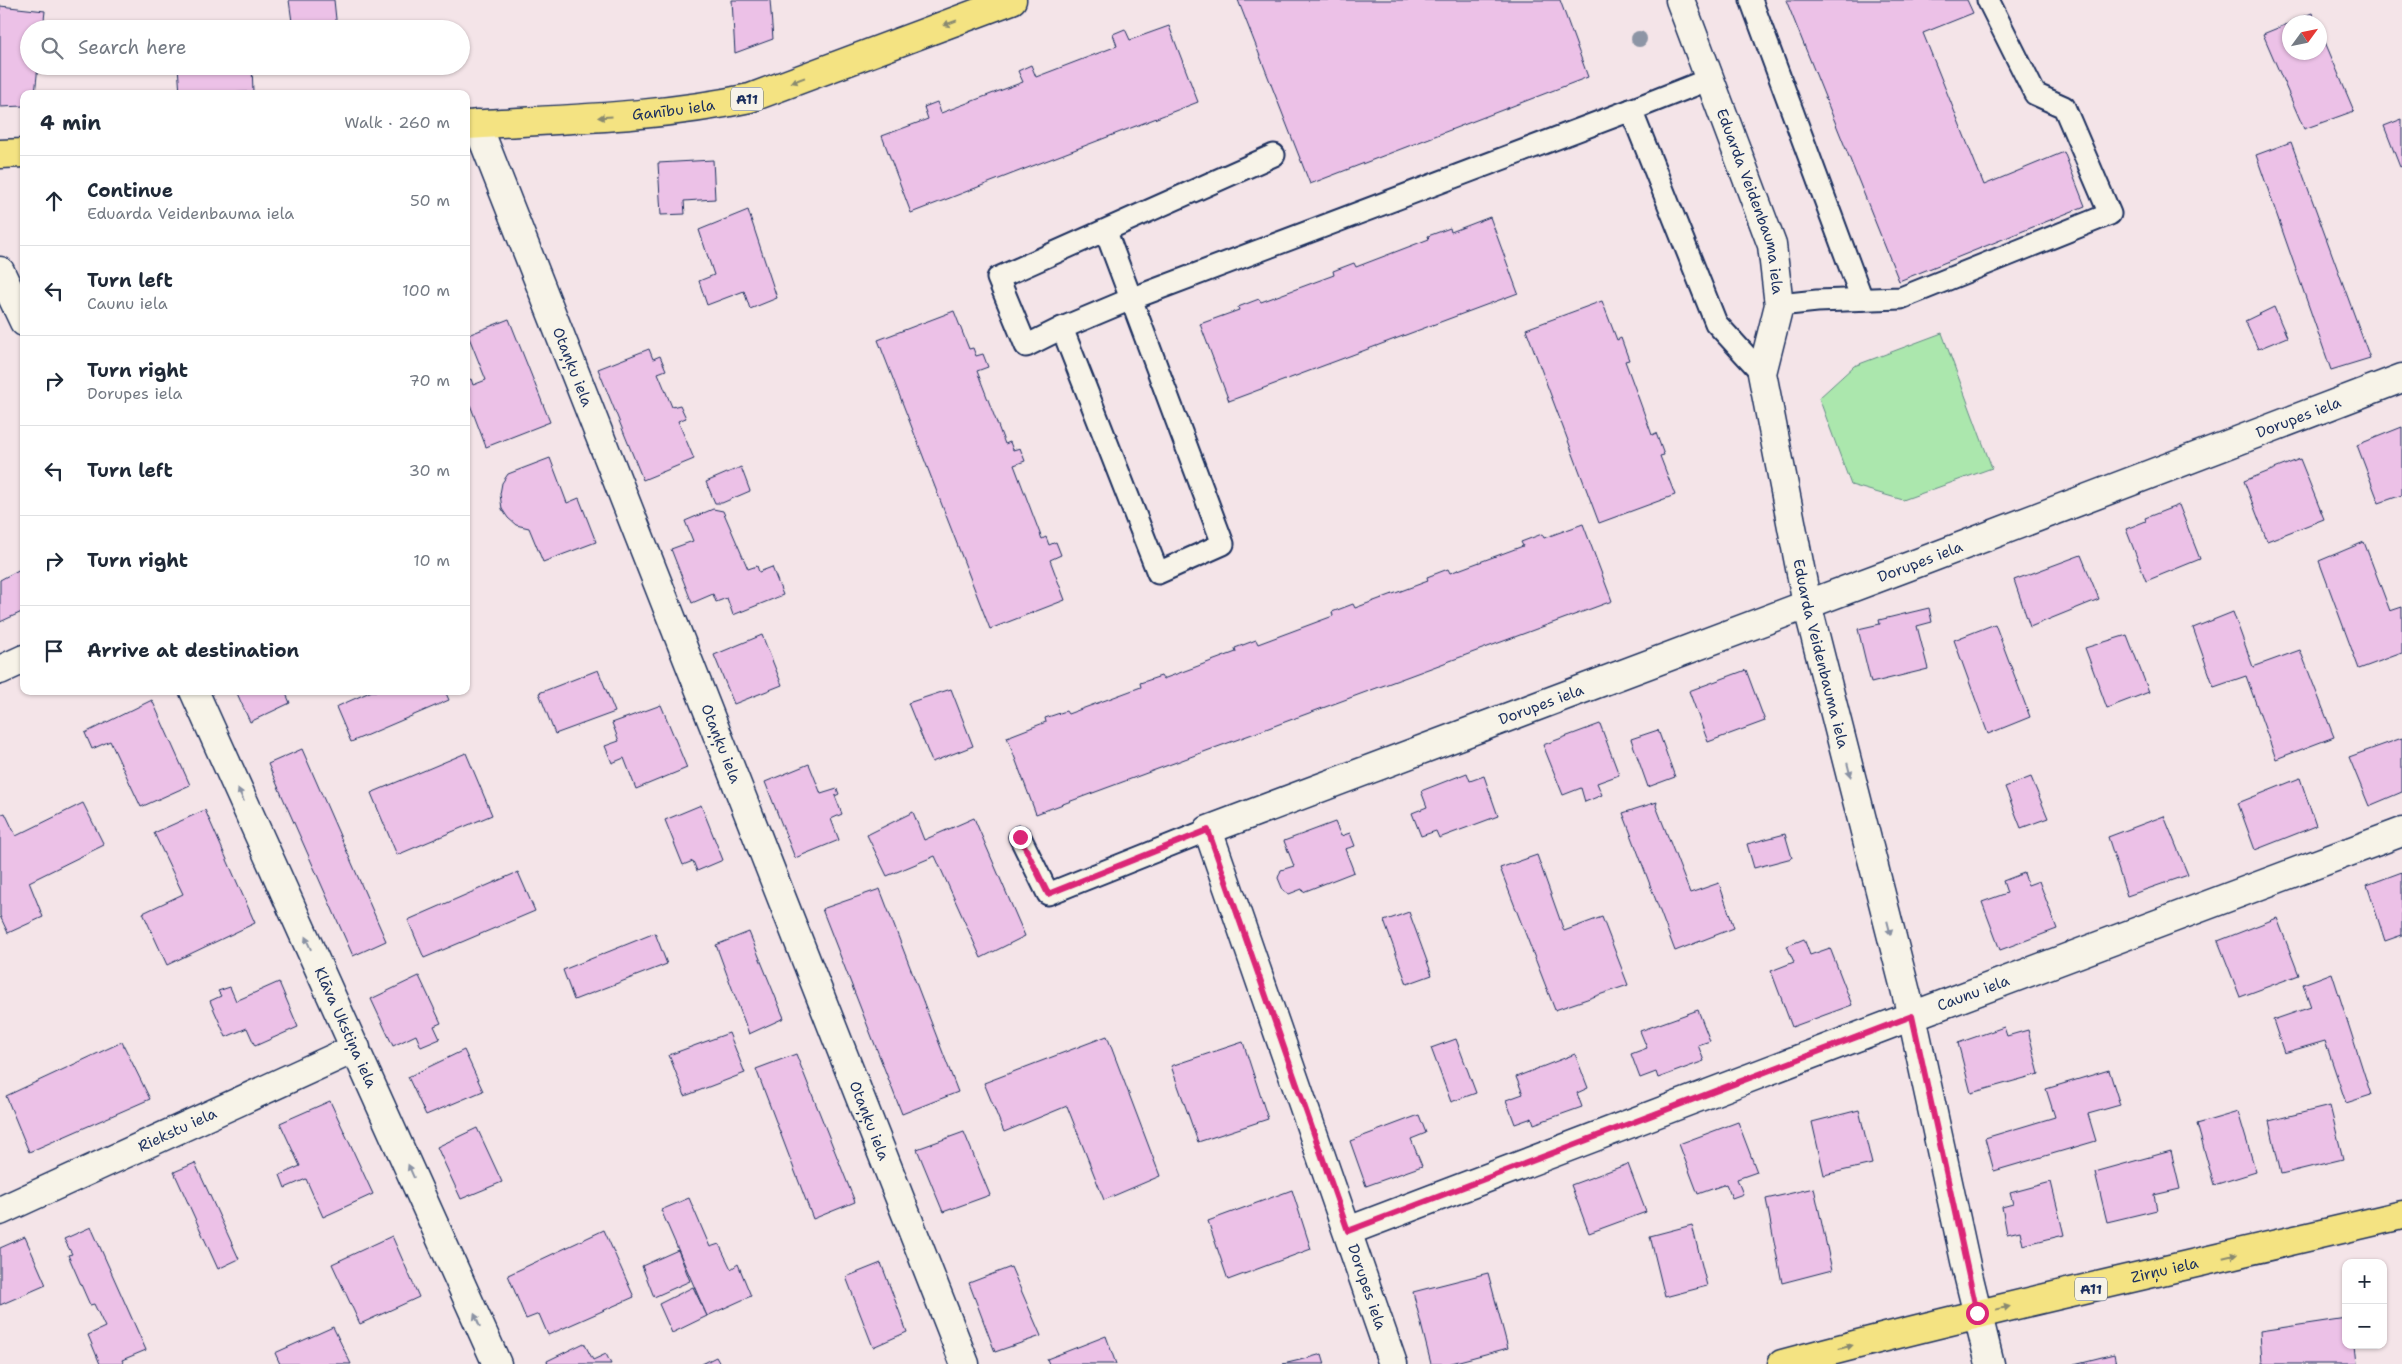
<!DOCTYPE html>
<html lang="en">
<head>
<meta charset="utf-8">
<style>
  :root { --surface:#fff; --page:#f2f2f3; --text:#1f2937; --muted:#747a83; --line:#e0e1e3 }
  body { margin:0; font-family:"Shantell Sans",sans-serif; background:var(--page); color:var(--text) }
  .controls { position:absolute; right:15px; bottom:15px; display:grid; overflow:hidden; border-radius:10px; box-shadow:0 1px 4px #0004 }
  .controls button { width:45px; height:45px; display:grid; place-items:center; padding:0; border:0; border-bottom:1px solid var(--line); background:var(--surface); color:var(--text); font:25px sans-serif }
  .compass { position:absolute; left:2282px; top:15px; width:45px; height:45px; border-radius:50%; background:var(--surface); box-shadow:0 1px 4px #0004; rotate:57deg }
  .stop { position:absolute; width:15px; height:15px; margin:-11px; border:4px solid #db2777; border-radius:50%; background:#fff }
  .stop.end { background:#db2777; border-color:#fff; box-shadow:0 1px 5px #0008 }
  .list { margin:0; padding:0; list-style:none }
  h2 { display:flex; justify-content:space-between; align-items:center; height:65px; margin:0; padding:0 20px; font-size:21px }
  h2 small { font-size:16px; font-weight:400; color:var(--muted) }
  .list li { display:grid; grid-template-columns:32px 1fr auto; gap:15px; align-items:center; box-sizing:border-box; height:90px; padding:0 20px; border-top:1px solid var(--line) }
  .list b { display:block; font-size:19px; white-space:nowrap }
  .list p { margin:0; font-size:16px; white-space:nowrap; color:var(--muted) }
  .list em { font-size:16px; font-style:normal; color:var(--muted) }
  .icon { flex:none; width:28px; height:28px; fill:none; stroke:currentColor; stroke-width:2; stroke-linecap:round; stroke-linejoin:round }
  .map { position:relative; flex:none; width:2402px; height:1364px; overflow:hidden }
  .search { position:absolute; background:var(--surface); box-shadow:0 1px 4px #0004; left:20px; top:20px; width:450px; height:55px; display:flex; align-items:center; gap:12px; box-sizing:border-box; padding:0 18px; border-radius:28px; color:var(--muted); font-size:19px }
  .panel { position:absolute; background:var(--surface); box-shadow:0 1px 4px #0004; left:20px; top:90px; width:450px; height:605px; border-radius:10px }
  .map>svg:first-child { display:block }
</style>
</head>
<body>
<div class="map">
<svg width="2402" height="1364" viewBox="0 0 2402 1364">
  <rect width="100%" height="100%" fill="#f4e4e8"/>
  <filter id="ink" filterUnits="userSpaceOnUse"><feTurbulence type="fractalNoise" baseFrequency=".02" numOctaves="2"/><feDisplacementMap in="SourceGraphic" scale="10" xChannelSelector="R" yChannelSelector="G"/><feConvolveMatrix kernelMatrix="1 2 1 2 8 2 1 2 1" color-interpolation-filters="sRGB"/></filter>
  <g filter="url(#ink)">
    <polygon fill="#abe7ad" stroke="#638b86" points="1942,333 1992,468 1903,500 1851,485 1819,398 1854,366"/>
    <g fill="#ecc1e7" stroke="#1b2f5e">
      <polygon points="289,0 334,0 337,29 293,29"/>
      <polygon points="732,0 770,0 773,39 735,53"/>
      <polygon points="1238,0 1560,0 1588,77 1310,184"/>
      <polygon points="1786,0 1967,0 1973,13 1923,33 1984,185 2064,152 2085,206 1899,281"/>
      <polygon points="0,6 45,11 43,29 29,29 29,66 38,66 35,94 24,94 24,106 0,107"/>
      <polygon points="2312,13 2316,22 2290,22"/>
      <polygon points="2290,23 2290,52 2320,52 2320,30 2354,111 2304,129 2263,34"/>
      <polygon points="1169,26 1198,102 911,213 882,136 928,119 924,107 937,102 941,113 1023,82 1018,71 1031,65 1036,77 1117,46 1113,34 1125,29 1130,40"/>
      <polygon points="178,66 252,66 253,92 180,94"/>
      <polygon points="2402,119 2402,166 2400,167 2384,126"/>
      <polygon points="2291,142 2370,358 2331,370 2256,155"/>
      <polygon points="713,160 715,199 684,201 685,214 661,215 658,163"/>
      <polygon points="748,210 777,298 750,309 744,291 707,305 699,281 714,275 699,230"/>
      <polygon points="1490,217 1518,293 1229,401 1200,324 1239,310 1238,307 1259,299 1261,302 1334,275 1333,271 1354,263 1356,267 1429,239 1428,236 1450,228 1451,232"/>
      <polygon points="1602,301 1617,340 1621,338 1629,360 1625,361 1652,435 1656,433 1664,455 1660,456 1675,495 1599,523 1526,329"/>
      <polygon points="2274,307 2287,337 2258,349 2245,321"/>
      <polygon points="954,311 969,349 973,348 976,356 983,354 988,367 977,371 1005,444 1010,442 1013,450 1020,448 1025,461 1014,465 1042,539 1046,537 1049,545 1056,542 1061,555 1050,560 1065,600 990,629 878,340"/>
      <polygon points="509,319 550,422 486,447 469,402 466,403 466,381 471,379 473,385 486,380 468,335"/>
      <polygon points="649,349 653,359 660,356 666,370 658,373 672,407 680,405 686,418 678,421 694,459 643,480 598,369"/>
      <polygon points="2402,427 2402,495 2379,503 2357,445"/>
      <polygon points="550,458 567,503 579,498 596,542 543,562 529,528 516,525 508,518 502,509 500,494 502,483 508,474"/>
      <polygon points="2300,459 2324,519 2267,541 2244,481"/>
      <polygon points="741,467 750,491 722,503 715,503 706,482"/>
      <polygon points="2179,505 2200,559 2146,581 2126,529 2146,521 2145,518"/>
      <polygon points="713,509 723,511 748,569 757,566 759,572 772,567 783,595 733,615 727,598 716,602 713,594 692,603 671,549 693,541 685,521"/>
      <polygon points="1583,524 1612,601 1036,814 1007,737 1046,722 1045,718 1066,711 1068,714 1141,687 1140,683 1161,676 1163,679 1236,652 1235,648 1256,640 1258,644 1333,616 1332,612 1353,604 1355,608 1428,581 1427,577 1448,569 1450,573 1523,546 1521,542 1542,534 1544,538"/>
      <polygon points="2364,542 2390,611 2402,607 2402,653 2359,669 2319,561"/>
      <polygon points="2081,555 2099,599 2030,627 2014,580"/>
      <polygon points="24,567 24,611 0,622 0,580"/>
      <polygon points="1929,608 1932,622 1917,626 1928,669 1871,683 1858,629 1880,624 1879,620"/>
      <polygon points="2233,612 2253,667 2300,650 2334,737 2276,759 2246,676 2214,687 2193,628"/>
      <polygon points="1995,624 2030,717 1988,734 1954,640"/>
      <polygon points="762,635 782,685 734,704 714,655"/>
      <polygon points="2127,635 2149,692 2107,708 2085,648"/>
      <polygon points="598,670 615,712 555,734 539,693"/>
      <polygon points="1746,670 1765,721 1708,742 1689,691"/>
      <polygon points="951,689 973,746 932,762 908,703"/>
      <polygon points="236,691 285,691 290,703 250,722"/>
      <polygon points="372,691 445,691 449,700 351,742 336,707"/>
      <polygon points="152,700 190,785 141,807 110,741 92,749 85,733"/>
      <polygon points="661,705 687,768 636,789 624,758 612,763 605,746 619,741 612,723"/>
      <polygon points="1600,724 1619,775 1597,783 1602,795 1585,802 1581,788 1563,795 1543,745"/>
      <polygon points="1658,730 1675,777 1648,787 1631,739"/>
      <polygon points="2402,738 2402,792 2369,806 2349,757"/>
      <polygon points="302,749 386,941 353,956 268,764"/>
      <polygon points="466,753 492,815 397,855 371,793"/>
      <polygon points="809,764 821,794 837,789 839,794 835,796 842,814 831,819 839,840 795,858 765,782"/>
      <polygon points="1467,773 1470,781 1484,776 1498,816 1439,838 1436,831 1421,836 1412,813 1427,807 1421,791"/>
      <polygon points="2031,777 2048,818 2021,828 2005,787"/>
      <polygon points="2300,778 2316,826 2255,850 2238,803"/>
      <polygon points="1657,802 1656,806 1690,893 1719,883 1734,928 1675,951 1623,813"/>
      <polygon points="83,803 104,845 29,882 43,917 8,933 0,916 0,815 5,813 16,836"/>
      <polygon points="701,805 723,860 697,871 693,861 683,865 665,820"/>
      <polygon points="205,810 255,923 167,965 143,913 183,894 154,833"/>
      <polygon points="913,812 924,840 974,818 1025,936 981,958 935,856 887,876 867,835"/>
      <polygon points="2164,816 2188,875 2127,896 2108,837"/>
      <polygon points="1335,822 1341,836 1350,833 1355,846 1345,849 1354,872 1303,892 1302,889 1289,894 1283,890 1278,878 1281,870 1294,866 1284,841"/>
      <polygon points="1785,834 1792,858 1754,868 1747,844"/>
      <polygon points="1537,855 1564,931 1602,917 1628,985 1555,1010 1500,868"/>
      <polygon points="518,872 535,911 424,958 408,920"/>
      <polygon points="2402,872 2402,935 2385,941 2367,885"/>
      <polygon points="2024,873 2028,885 2039,881 2057,929 2000,950 1982,902 2007,893 2003,881"/>
      <polygon points="880,889 958,1092 902,1114 822,909"/>
      <polygon points="1409,912 1432,975 1407,984 1384,921"/>
      <polygon points="2277,918 2299,975 2240,997 2218,941"/>
      <polygon points="749,932 784,1018 749,1034 716,945"/>
      <polygon points="655,933 667,964 574,1000 563,970"/>
      <polygon points="1804,939 1810,955 1830,948 1852,1005 1792,1027 1771,971 1794,962 1787,946"/>
      <polygon points="2332,973 2371,1095 2346,1103 2325,1041 2284,1053 2273,1020 2311,1007 2303,984"/>
      <polygon points="419,976 441,1023 434,1026 440,1039 421,1047 416,1035 393,1046 371,999"/>
      <polygon points="279,982 298,1027 255,1046 247,1028 226,1037 210,1001 221,996 218,991 230,987 236,1001"/>
      <polygon points="1698,1010 1710,1041 1698,1045 1704,1061 1658,1078 1656,1072 1640,1078 1631,1054 1647,1048 1640,1031"/>
      <polygon points="2004,1027 2007,1036 2028,1030 2039,1074 1971,1093 1958,1043"/>
      <polygon points="729,1033 745,1073 685,1096 669,1055"/>
      <polygon points="1107,1036 1160,1176 1104,1200 1067,1106 1004,1132 984,1083"/>
      <polygon points="1456,1039 1476,1093 1451,1102 1431,1048"/>
      <polygon points="122,1042 150,1099 29,1152 6,1096"/>
      <polygon points="1243,1042 1268,1119 1198,1142 1171,1066"/>
      <polygon points="464,1050 483,1091 426,1115 408,1077"/>
      <polygon points="796,1054 855,1202 813,1219 756,1069"/>
      <polygon points="1575,1054 1588,1088 1577,1093 1582,1107 1534,1124 1532,1118 1515,1124 1506,1100 1523,1094 1516,1077"/>
      <polygon points="2109,1070 2120,1105 2088,1114 2096,1141 1994,1171 1985,1138 2055,1117 2046,1089"/>
      <polygon points="330,1101 373,1194 323,1217 306,1179 285,1188 280,1175 300,1166 280,1123"/>
      <polygon points="2330,1106 2343,1159 2281,1174 2269,1121"/>
      <polygon points="1859,1110 1872,1164 1824,1175 1812,1122"/>
      <polygon points="2238,1112 2256,1172 2214,1185 2197,1124"/>
      <polygon points="1419,1115 1426,1133 1411,1139 1422,1166 1366,1186 1350,1141"/>
      <polygon points="1738,1122 1757,1172 1737,1179 1743,1194 1732,1198 1726,1184 1698,1194 1679,1144"/>
      <polygon points="477,1128 502,1182 461,1199 437,1147"/>
      <polygon points="964,1132 990,1195 943,1212 917,1149"/>
      <polygon points="2171,1151 2180,1189 2154,1195 2157,1210 2107,1222 2095,1172"/>
      <polygon points="195,1163 239,1259 218,1269 174,1172"/>
      <polygon points="1628,1164 1646,1212 1589,1233 1571,1185"/>
      <polygon points="2051,1182 2064,1235 2023,1245 2020,1231 2007,1234 2002,1207 2013,1204 2010,1193"/>
      <polygon points="1814,1188 1832,1270 1782,1283 1766,1199"/>
      <polygon points="1292,1190 1311,1249 1228,1280 1208,1221"/>
      <polygon points="689,1198 710,1247 719,1244 731,1269 738,1264 751,1296 707,1316 661,1210"/>
      <polygon points="1692,1225 1707,1286 1665,1297 1650,1236"/>
      <polygon points="91,1227 146,1350 122,1360 124,1364 100,1364 88,1335 105,1327 94,1304 90,1305 68,1255 72,1254 64,1239"/>
      <polygon points="604,1230 634,1297 548,1335 539,1314 526,1319 508,1275"/>
      <polygon points="392,1236 419,1297 360,1324 332,1264"/>
      <polygon points="25,1237 46,1285 0,1305 0,1248"/>
      <polygon points="678,1250 690,1281 654,1297 642,1266"/>
      <polygon points="881,1263 907,1332 873,1347 846,1277"/>
      <polygon points="1011,1267 1041,1336 995,1352 969,1283"/>
      <polygon points="1488,1273 1508,1348 1448,1364 1431,1364 1413,1292"/>
      <polygon points="693,1287 707,1316 672,1333 659,1304"/>
      <polygon points="2346,1318 2346,1345 2355,1345 2357,1364 2262,1364 2260,1331"/>
      <polygon points="333,1327 351,1364 280,1364 275,1353"/>
      <polygon points="1106,1336 1116,1364 1049,1364 1047,1359"/>
      <polygon points="584,1343 593,1360 606,1354 611,1364 548,1364 547,1361"/>
      <polygon points="1322,1354 1325,1364 1283,1364 1300,1360"/>
      <polygon points="2114,1354 2116,1364 2074,1364"/>
      <polygon points="716,1357 720,1364 702,1364"/>
    </g>
    <g fill="none" stroke-linecap="round" stroke-linejoin="round">
      <g stroke="#1b2f5e" stroke-width="25">
        <g id="lane">
          <polyline points="1751,0 1862,299"/>
          <polyline points="1631,110 1710,79"/>
          <polyline points="1274,155 998,278 1026,346 1062,328 1131,299 1631,110 1716,323 1762,373"/>
          <polyline points="1779,305 1817,301 1901,298 2110,214 2064,107 2035,94 1988,0"/>
          <polyline points="1062,328 1158,573 1223,544 1106,232"/>
          <polyline points="1020,837 1048,894 1208,830"/>
        </g>
      </g>
      <g stroke="#1b2f5e" stroke-width="31">
        <g id="street">
          <path id="s1" d="M1680,0L1772,245L1779,305L1762,373L1807,604L1912,1016L1967,1270L1990,1364"/>
          <path id="s2" d="M477,124L965,1364"/>
          <polyline points="0,271 24,322"/>
          <polyline points="0,670 24,659"/>
          <path id="s3" d="M194,691L497,1364"/>
          <path id="s4" d="M0,1211L356,1048"/>
          <path id="s5" d="M1348,1231L1912,1016L2402,832"/>
          <path id="s6" d="M1393,1364L1208,830L1907,567L2402,378"/>
        </g>
      </g>
      <g stroke="#1b2f5e" stroke-width="31">
        <g id="highway">
          <path id="s7" d="M466,125C561,119 656,118 750,98L1012,0"/>
          <polyline points="0,154 24,153"/>
          <path id="s8" d="M1782,1364C1987,1309 2195,1264 2402,1215"/>
        </g>
      </g>
      <use href="#lane" stroke="#f7f3e8" stroke-width="21"/>
      <use href="#street" stroke="#f7f3e8" stroke-width="28"/>
      <use href="#highway" stroke="#f4e382" stroke-width="28"/>
    </g>
    <circle fill="#8d95a5" cx="1639" cy="39" r="8"/>
    <defs><path id="oneway-solid" d="M-6-.8H1V-3.2L6.5 0L1 3.2V.8H-6Z" transform="scale(1.25)"/></defs>
    <g fill="#888970">
      <use href="#oneway-solid" transform="translate(950 23) rotate(159)"/>
      <use href="#oneway-solid" transform="translate(798 80) rotate(159)"/>
      <use href="#oneway-solid" transform="translate(605 117) rotate(177)"/>
      <use href="#oneway-solid" transform="translate(2230 1256) rotate(-13)"/>
      <use href="#oneway-solid" transform="translate(2003 1308) rotate(-12)"/>
      <use href="#oneway-solid" transform="translate(1846 1347) rotate(-15)"/>
    </g>
    <g fill="#8991a3">
      <use href="#oneway-solid" transform="translate(1849 770) rotate(76)"/>
      <use href="#oneway-solid" transform="translate(241 795) rotate(-114)"/>
      <use href="#oneway-solid" transform="translate(1889 928) rotate(76)"/>
      <use href="#oneway-solid" transform="translate(308 943) rotate(-114)"/>
      <use href="#oneway-solid" transform="translate(411 1171) rotate(-114)"/>
      <use href="#oneway-solid" transform="translate(477 1320) rotate(-114)"/>
    </g>
  </g>
  <g fill="none" stroke-linecap="round" stroke-linejoin="round" filter="url(#ink)">
    <polyline stroke="#db2777" stroke-width="6" points="1020,837 1048,894 1208,830 1348,1231 1912,1016 1977,1313"/>
  </g>
  <g text-anchor="middle" stroke-width="4" stroke-linejoin="round" paint-order="stroke">
    <g fill="#f7f3e8" stroke="#5d6a87" stroke-width="1">
      <rect x="731" y="87.5" width="32" height="23" rx="4"/>
      <rect x="2075" y="1277.5" width="32" height="23" rx="4"/>
    </g>
    <g font-size="14" font-weight="bold" fill="#1b2f5e">
      <text x="747" y="104">A11</text>
      <text x="2091" y="1294">A11</text>
    </g>
    <g font-size="15" fill="#1b2f5e" stroke="#f7f3e8">
      <text dy="5" stroke="none"><textPath href="#s7" startOffset="208">Ganību iela</textPath></text>
      <text dy="5" stroke="none"><textPath href="#s1" startOffset="214">Eduarda Veidenbauma iela</textPath></text>
      <text dy="5" stroke="none"><textPath href="#s2" startOffset="261">Otaņķu iela</textPath></text>
      <text dy="5" stroke="none"><textPath href="#s6" startOffset="1731">Dorupes iela</textPath></text>
      <text dy="5" stroke="none"><textPath href="#s6" startOffset="1326">Dorupes iela</textPath></text>
      <text dy="5" stroke="none"><textPath href="#s1" startOffset="679">Eduarda Veidenbauma iela</textPath></text>
      <text dy="5" stroke="none"><textPath href="#s6" startOffset="921">Dorupes iela</textPath></text>
      <text dy="5" stroke="none"><textPath href="#s2" startOffset="666">Otaņķu iela</textPath></text>
      <text dy="5" stroke="none"><textPath href="#s5" startOffset="669">Caunu iela</textPath></text>
      <text dy="5" stroke="none"><textPath href="#s3" startOffset="369">Klāva Ukstiņa iela</textPath></text>
      <text dy="5" stroke="none"><textPath href="#s2" startOffset="1071">Otaņķu iela</textPath></text>
      <text dy="5" stroke="none"><textPath href="#s4" startOffset="195">Riekstu iela</textPath></text>
      <text dy="5" stroke="none"><textPath href="#s8" startOffset="394">Zirņu iela</textPath></text>
      <text transform="translate(1367 1287) rotate(71)" y="5">Dorupes iela</text>
    </g>
  </g>
</svg>
<div class="controls">
<button>+</button>
<button>−</button>
</div>
<svg class="compass" viewBox="-18 -18 36 36"><path d="M0-13l5 13h-10z" fill="#e53935"/><path d="M0 13l5-13h-10z" fill="#747a83"/></svg>
<div class="stop" style="left:1977px;top:1313px"></div>
<div class="stop end" style="left:1020px;top:837px"></div>
<div class="search"><svg class="icon" aria-label="search" viewBox="0 0 24 24"><circle cx="10" cy="10" r="6"/><path d="M15 15l6 6"/></svg>Search here</div>
<section class="panel">
<h2>4 min<small>Walk · 260 m</small></h2>
<ul class="list">
<li><svg class="icon" aria-label="ahead" viewBox="0 0 24 24"><path d="M12 20V5M6 11l6-6 6 6"/></svg><div><b>Continue</b><p>Eduarda Veidenbauma iela</p></div><em>50 m</em></li>
<li><svg class="icon" aria-label="left" viewBox="0 0 24 24"><path d="M17 20v-9H6M10 6l-5 5 5 5"/></svg><div><b>Turn left</b><p>Caunu iela</p></div><em>100 m</em></li>
<li><svg class="icon" aria-label="right" viewBox="0 0 24 24"><path d="M7 20v-9h11M14 6l5 5-5 5"/></svg><div><b>Turn right</b><p>Dorupes iela</p></div><em>70 m</em></li>
<li><svg class="icon" aria-label="left" viewBox="0 0 24 24"><path d="M17 20v-9H6M10 6l-5 5 5 5"/></svg><div><b>Turn left</b></div><em>30 m</em></li>
<li><svg class="icon" aria-label="right" viewBox="0 0 24 24"><path d="M7 20v-9h11M14 6l5 5-5 5"/></svg><div><b>Turn right</b></div><em>10 m</em></li>
<li><svg class="icon" aria-label="arrive" viewBox="0 0 24 24"><path d="M6 21V4h12l-3 4 3 4H6"/></svg><div><b>Arrive at destination</b></div></li>
</ul>
</section>
</div>
</body>
</html>
